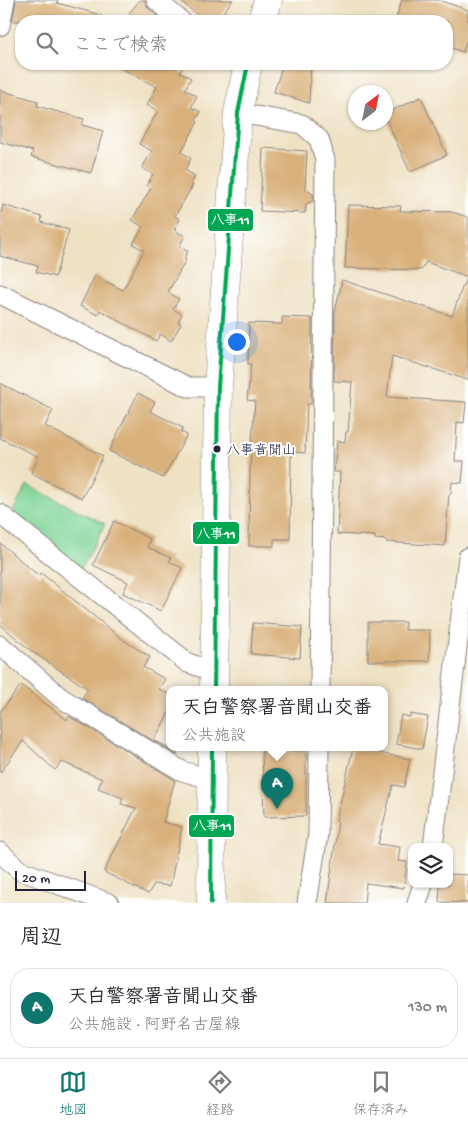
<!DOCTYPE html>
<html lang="ja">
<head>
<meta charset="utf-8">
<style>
  :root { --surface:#fff; --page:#f7f7f7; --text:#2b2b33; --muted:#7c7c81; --line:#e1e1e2; --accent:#0f766e }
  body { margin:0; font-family:"Gochi Hand","Klee One",sans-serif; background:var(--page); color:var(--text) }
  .controls { position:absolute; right:15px; bottom:15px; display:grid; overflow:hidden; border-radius:10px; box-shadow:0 1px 4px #0004 }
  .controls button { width:45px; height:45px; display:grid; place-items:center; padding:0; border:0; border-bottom:1px solid var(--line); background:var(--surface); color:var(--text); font:25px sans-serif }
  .compass { position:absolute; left:348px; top:85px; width:45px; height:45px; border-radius:50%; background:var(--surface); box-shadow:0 1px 4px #0004; rotate:32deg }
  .scale { position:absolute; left:15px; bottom:12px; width:71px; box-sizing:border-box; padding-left:5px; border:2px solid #22223b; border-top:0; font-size:14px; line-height:18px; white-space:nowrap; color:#22223b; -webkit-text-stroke:4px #fff; paint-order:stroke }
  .you { position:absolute; left:236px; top:341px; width:18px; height:18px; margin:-12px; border:4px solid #fff; border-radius:50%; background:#1a73e8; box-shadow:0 0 0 8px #1a73e833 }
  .badge { display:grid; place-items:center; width:32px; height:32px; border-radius:50%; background:var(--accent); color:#fff; font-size:16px; font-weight:700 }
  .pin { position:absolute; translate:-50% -41px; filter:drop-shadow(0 1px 2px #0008) }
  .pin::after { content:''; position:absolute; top:26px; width:18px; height:15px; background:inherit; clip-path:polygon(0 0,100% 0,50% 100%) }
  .popup { position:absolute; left:166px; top:686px; width:222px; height:65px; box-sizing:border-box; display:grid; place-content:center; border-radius:10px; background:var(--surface); filter:drop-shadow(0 1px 4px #0005); font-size:16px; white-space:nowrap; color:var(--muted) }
  .popup b { font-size:19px; color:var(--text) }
  .popup::after { content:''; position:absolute; left:50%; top:100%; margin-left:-10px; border:10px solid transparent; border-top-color:var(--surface) }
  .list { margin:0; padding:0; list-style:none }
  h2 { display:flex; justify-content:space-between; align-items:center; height:65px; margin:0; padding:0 20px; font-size:21px }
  h2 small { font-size:16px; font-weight:400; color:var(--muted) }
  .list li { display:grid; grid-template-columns:32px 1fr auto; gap:15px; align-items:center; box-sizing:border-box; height:80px; margin:0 10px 10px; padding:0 10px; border:1px solid var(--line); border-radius:20px }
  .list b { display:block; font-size:19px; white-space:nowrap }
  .list p { margin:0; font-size:16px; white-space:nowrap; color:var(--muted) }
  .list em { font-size:16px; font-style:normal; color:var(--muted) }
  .icon { flex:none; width:28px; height:28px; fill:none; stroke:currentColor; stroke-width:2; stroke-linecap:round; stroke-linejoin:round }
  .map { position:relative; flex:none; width:468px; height:903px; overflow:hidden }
  .search { position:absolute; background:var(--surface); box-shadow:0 1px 4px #0004; left:15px; right:15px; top:15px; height:55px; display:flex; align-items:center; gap:12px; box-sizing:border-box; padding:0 18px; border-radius:20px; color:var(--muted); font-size:19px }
  .sheet { height:155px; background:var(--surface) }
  nav { display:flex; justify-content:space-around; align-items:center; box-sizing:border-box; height:70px; border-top:1px solid var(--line); background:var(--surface); font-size:14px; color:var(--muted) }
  nav a { display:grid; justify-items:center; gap:2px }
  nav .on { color:var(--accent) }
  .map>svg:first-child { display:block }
</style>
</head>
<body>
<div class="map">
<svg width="468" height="903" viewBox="0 0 468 903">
  <rect width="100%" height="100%" fill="#fff"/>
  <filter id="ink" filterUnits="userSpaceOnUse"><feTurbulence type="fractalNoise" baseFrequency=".02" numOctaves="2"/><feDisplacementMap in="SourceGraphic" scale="10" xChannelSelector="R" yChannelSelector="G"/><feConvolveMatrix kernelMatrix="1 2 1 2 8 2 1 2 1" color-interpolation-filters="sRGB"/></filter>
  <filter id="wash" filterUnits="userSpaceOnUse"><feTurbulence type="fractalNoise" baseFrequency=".0096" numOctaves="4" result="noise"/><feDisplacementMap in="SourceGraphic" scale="20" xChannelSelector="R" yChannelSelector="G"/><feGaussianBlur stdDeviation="1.12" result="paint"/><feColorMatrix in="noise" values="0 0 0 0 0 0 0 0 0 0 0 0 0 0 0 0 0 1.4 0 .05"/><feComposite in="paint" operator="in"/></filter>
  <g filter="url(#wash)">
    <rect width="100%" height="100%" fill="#efe2c4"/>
    <polygon fill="#81d597" stroke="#527c69" points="27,485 105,524 81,569 11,515"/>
    <g id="blocks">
      <g fill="#d9b17c">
        <polygon points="16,0 58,0 57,3 101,15 100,21 12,21"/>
        <polygon points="140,0 145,0 148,8 157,16 153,21 140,21 129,13"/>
        <polygon points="179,0 233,0 216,21 205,21"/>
        <polygon points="402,0 438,0 468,10 468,35 463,52 447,46 447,21 395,21"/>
        <polygon points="113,64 185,64 180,72 191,78 185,89 197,96 191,107 201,112 196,120 198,122 181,152 191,158 185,170 195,176 191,184 193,185 175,216 180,219 174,230 185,236 179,247 188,251 184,258 186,260 168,292 179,299 173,309 182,314 178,322 181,324 171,341 160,334 156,341 100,310 98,315 80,306 95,276 123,290 144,250 133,244 143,227 132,220 151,188 147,185 153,174 142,168 152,151 139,144 158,111 147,105 157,87"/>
        <polygon points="283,64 311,64 309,103 274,92"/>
        <polygon points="0,90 38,101 37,106 84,119 82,125 103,131 91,173 31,157 33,151 0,142"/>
        <polygon points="421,97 447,155 410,172 386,119 386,113"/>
        <polygon points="263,148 307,151 305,189 313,194 313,201 306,204 305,213 260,211"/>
        <polygon points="3,205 42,217 41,222 69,230 55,277 36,272 38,266 0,256 0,216"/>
        <polygon points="348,205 401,206 400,211 452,212 468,217 468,277 426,262 421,270 345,268"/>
        <polygon points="342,280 452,316 465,280 468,280 468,380 392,356 387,397 466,402 464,423 457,422 455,461 464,461 462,483 452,482 451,494 449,494 445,546 386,542 386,540 375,539 375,536 337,534 340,472 334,472 337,441 345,442 346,432 348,432 352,382 334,381 335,312"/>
        <polygon points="282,317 312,318 311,404 307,404 305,453 294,452 293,456 291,456 290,539 274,539 274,546 249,546 250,467 255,401 247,400 251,364 248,364 249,323 282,324"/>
        <polygon points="0,383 53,410 45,426 103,456 82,498 31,473 39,457 0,438"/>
        <polygon points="138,393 155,402 150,411 183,428 181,432 187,435 163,478 109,451"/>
        <polygon points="114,521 150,539 147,547 171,558 169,561 182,568 161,611 123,593 128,582 93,565"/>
        <polygon points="0,543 39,576 41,573 122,639 150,657 143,667 165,679 159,689 170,695 170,711 154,740 178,753 177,755 82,698 88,689 31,651 0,624"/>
        <polygon points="368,622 405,622 405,630 430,630 429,661 368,661"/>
        <polygon points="253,623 302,627 300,658 251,654"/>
        <polygon points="21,685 67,720 69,716 175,780 163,822 182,827 170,886 154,884 148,894 104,872 136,808 121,804 123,798 98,788 102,779 62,762 55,770 23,741 0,773 0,712"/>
        <polygon points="410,714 428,717 422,749 396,744 401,715 410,717"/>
        <polygon points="353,748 410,759 404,787 393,785 378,844 400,847 398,861 407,862 404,888 366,883 364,903 327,903 338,822 336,821"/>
        <polygon points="262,751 306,751 306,816 264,817"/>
        <polygon points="449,874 468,875 468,903 439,902 440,884 449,884"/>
      </g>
    </g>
  </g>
  <g filter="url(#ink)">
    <use href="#blocks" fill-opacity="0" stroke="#888280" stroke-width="1"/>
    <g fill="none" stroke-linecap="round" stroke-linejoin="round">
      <g stroke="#888280" stroke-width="21">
        <g id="street">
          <polyline points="156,0 181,21"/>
          <polyline points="0,26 5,0"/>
          <polyline points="238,113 302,124 319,139 325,160 320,690"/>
          <polyline points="0,294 188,387 218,387"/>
          <polyline points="0,514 188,663 215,672"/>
          <polyline points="0,645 61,698 182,771 210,779"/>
          <polyline points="433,847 468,557"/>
          <polyline points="0,852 19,870 109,903"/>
          <polyline points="307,903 318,834 319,748"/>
          <polyline points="417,903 423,884"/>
        </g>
      </g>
      <g stroke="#888280" stroke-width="29">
        <g id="secondary">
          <polyline points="262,21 268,0"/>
          <polyline points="214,690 218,387 238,113 248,64"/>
          <polyline points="211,903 212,748"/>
        </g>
      </g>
      <use href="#street" stroke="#fff" stroke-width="19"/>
      <use href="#secondary" stroke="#fff" stroke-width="28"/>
      <g stroke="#fff" stroke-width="8">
        <g id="bus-1">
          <polyline points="214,690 218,387 238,113 248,64"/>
          <polyline points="211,903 212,748"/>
        </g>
      </g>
      <use href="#bus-1" stroke="#00a651" stroke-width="4"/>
    </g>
  </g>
  <circle fill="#22223b" stroke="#fff" stroke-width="2" cx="217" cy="449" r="4.5"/>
  <g text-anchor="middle" stroke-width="4" stroke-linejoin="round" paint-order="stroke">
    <g font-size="14" fill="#22223b" stroke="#fff" text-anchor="start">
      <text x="226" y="454">八事音聞山</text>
    </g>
  </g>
  <g stroke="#fff" stroke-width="2">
    <rect x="207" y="208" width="47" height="24" rx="5" fill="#00a651"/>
    <rect x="192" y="521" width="48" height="24" rx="5" fill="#00a651"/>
    <rect x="188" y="814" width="47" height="24" rx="5" fill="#00a651"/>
  </g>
  <g font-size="14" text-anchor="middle" font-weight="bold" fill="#fff">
    <text x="230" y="224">八事11</text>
    <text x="216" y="538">八事11</text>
    <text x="212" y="830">八事11</text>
  </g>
</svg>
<div class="controls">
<button><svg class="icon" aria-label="layers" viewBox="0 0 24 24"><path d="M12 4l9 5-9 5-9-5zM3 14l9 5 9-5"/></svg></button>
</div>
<svg class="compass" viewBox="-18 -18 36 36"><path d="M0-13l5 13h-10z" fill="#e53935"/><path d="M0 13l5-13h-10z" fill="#7c7c81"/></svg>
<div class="scale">20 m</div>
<div class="you"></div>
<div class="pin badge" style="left:277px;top:809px">A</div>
<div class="popup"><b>天白警察署音聞山交番</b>公共施設</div>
<div class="search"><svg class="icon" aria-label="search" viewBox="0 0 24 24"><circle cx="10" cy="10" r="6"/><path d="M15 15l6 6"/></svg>ここで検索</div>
</div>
<section class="sheet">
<h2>周辺<small></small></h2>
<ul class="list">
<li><span class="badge">A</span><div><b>天白警察署音聞山交番</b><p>公共施設 · 阿野名古屋線</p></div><em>130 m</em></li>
</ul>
</section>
<nav>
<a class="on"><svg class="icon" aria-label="map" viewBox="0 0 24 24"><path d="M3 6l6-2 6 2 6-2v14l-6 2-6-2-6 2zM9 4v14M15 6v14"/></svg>地図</a>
<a><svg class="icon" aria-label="directions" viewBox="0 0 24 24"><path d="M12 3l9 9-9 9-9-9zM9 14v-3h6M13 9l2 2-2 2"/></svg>経路</a>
<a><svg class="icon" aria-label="saved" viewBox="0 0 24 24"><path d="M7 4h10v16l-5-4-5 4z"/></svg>保存済み</a>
</nav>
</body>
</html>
